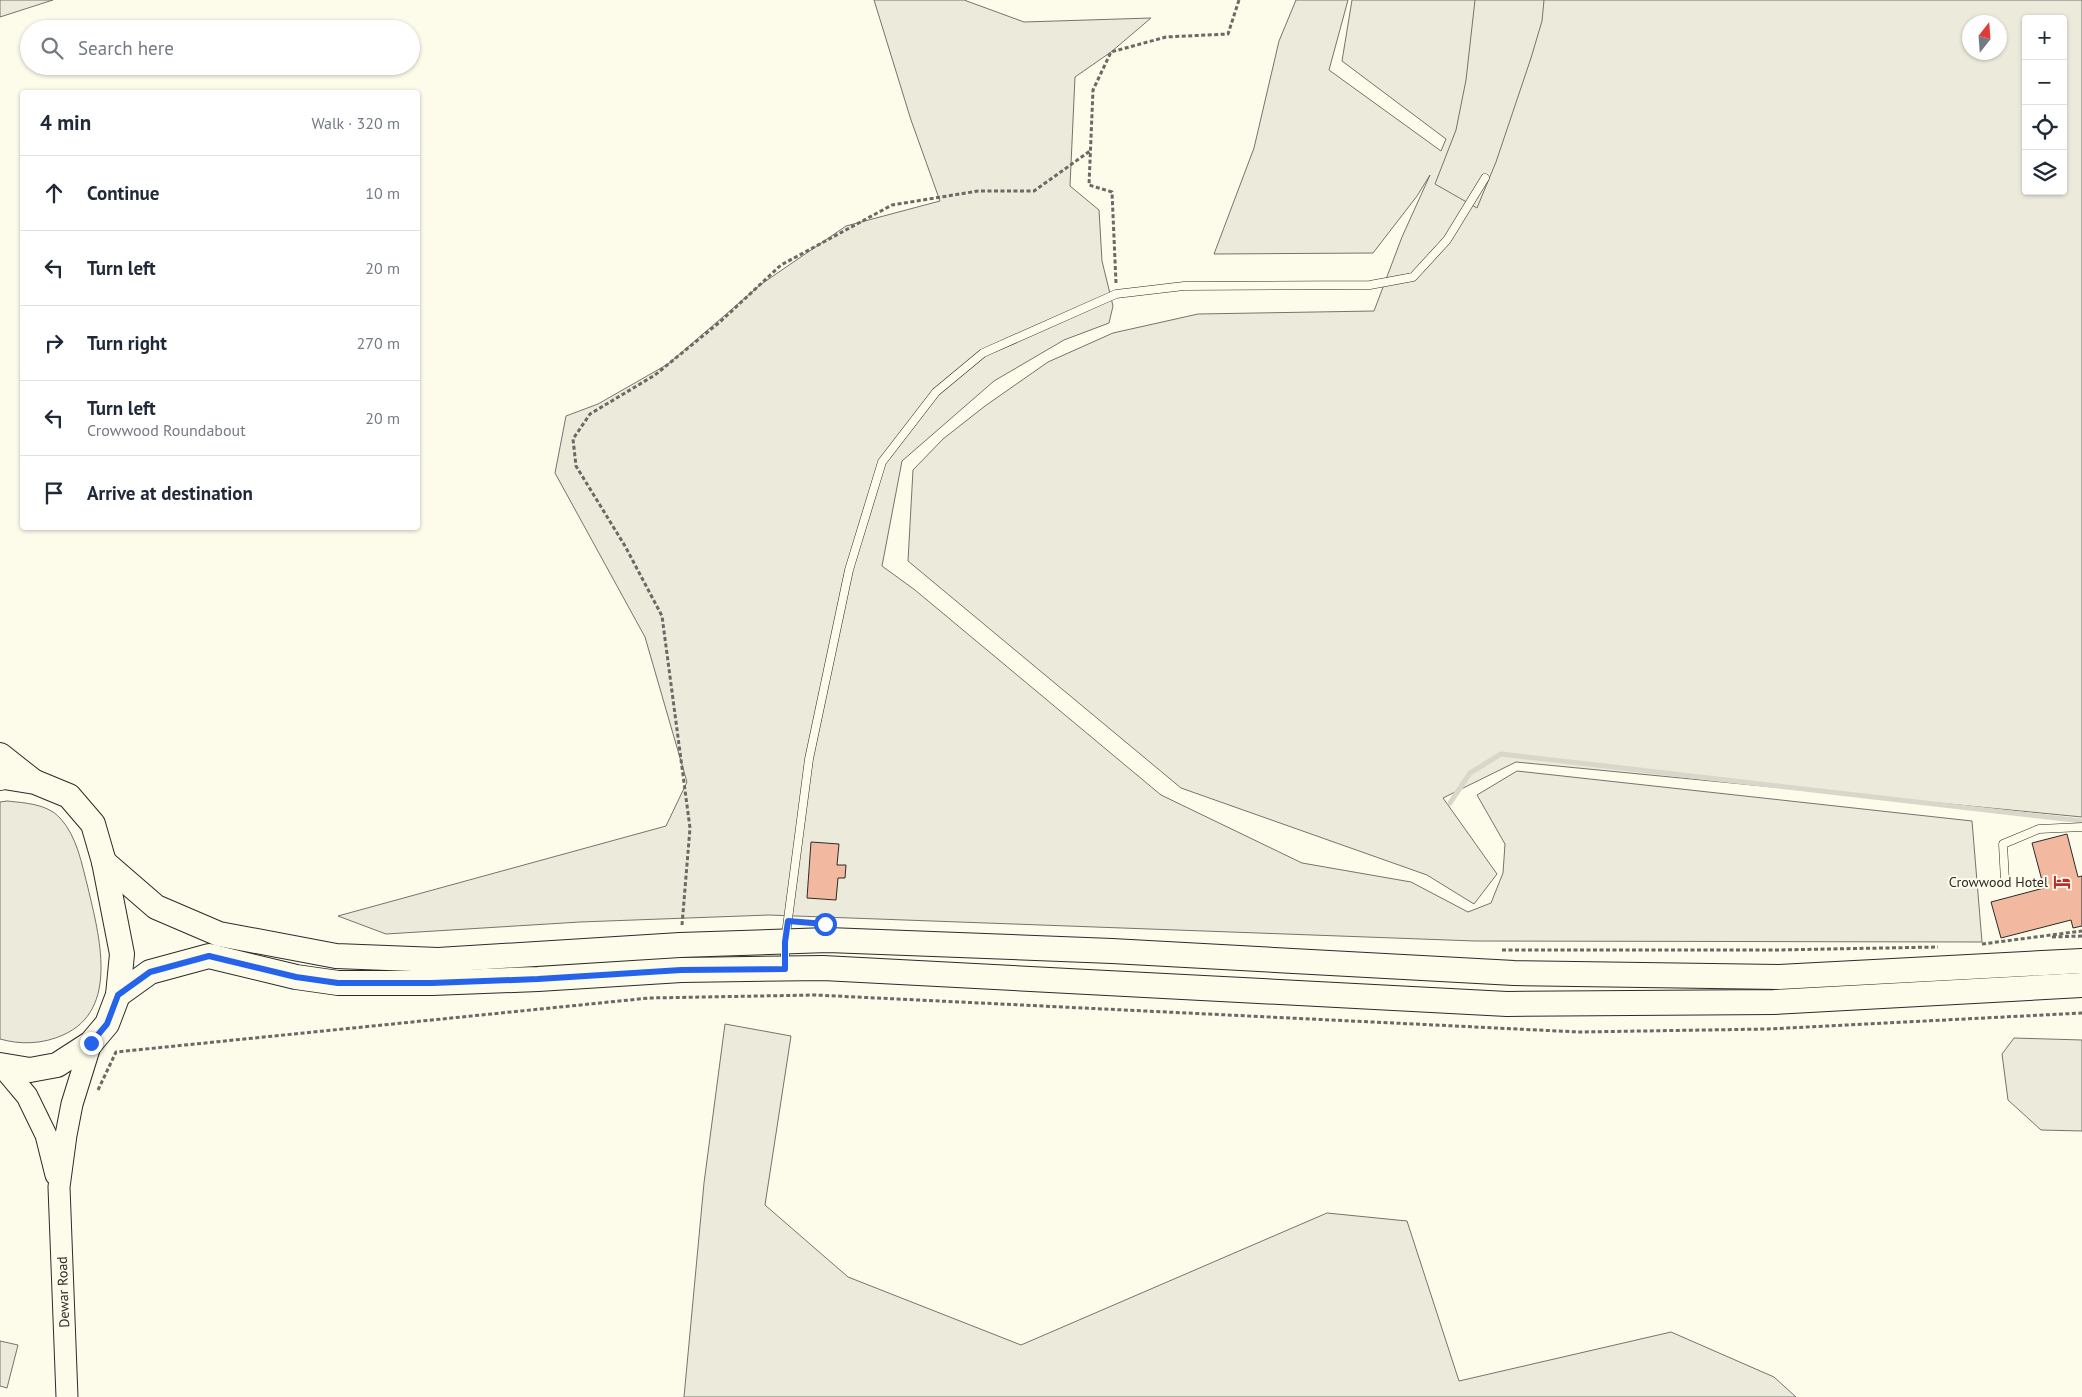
<!DOCTYPE html>
<html lang="en">
<head>
<meta charset="utf-8">
<style>
  :root { --surface:#fff; --page:#f2f2f3; --text:#1f2937; --muted:#747a83; --line:#e0e1e3 }
  body { margin:0; font-family:"PT Sans",sans-serif; background:var(--page); color:var(--text) }
  .controls { position:absolute; right:15px; top:15px; display:grid; overflow:hidden; border-radius:5px; box-shadow:0 1px 4px #0004 }
  .controls button { width:45px; height:45px; display:grid; place-items:center; padding:0; border:0; border-bottom:1px solid var(--line); background:var(--surface); color:var(--text); font:25px sans-serif }
  .compass { position:absolute; left:1962px; top:15px; width:45px; height:45px; border-radius:50%; background:var(--surface); box-shadow:0 1px 4px #0004; rotate:17deg }
  .stop { position:absolute; width:15px; height:15px; margin:-11px; border:4px solid #2563eb; border-radius:50%; background:#fff }
  .stop.end { background:#2563eb; border-color:#fff; box-shadow:0 1px 5px #0008 }
  .list { margin:0; padding:0; list-style:none }
  h2 { display:flex; justify-content:space-between; align-items:center; height:65px; margin:0; padding:0 20px; font-size:21px }
  h2 small { font-size:16px; font-weight:400; color:var(--muted) }
  .list li { display:grid; grid-template-columns:32px 1fr auto; gap:15px; align-items:center; box-sizing:border-box; height:75px; padding:0 20px; border-top:1px solid var(--line) }
  .list b { display:block; font-size:19px; white-space:nowrap }
  .list p { margin:0; font-size:16px; white-space:nowrap; color:var(--muted) }
  .list em { font-size:16px; font-style:normal; color:var(--muted) }
  .icon { flex:none; width:28px; height:28px; fill:none; stroke:currentColor; stroke-width:2; stroke-linecap:round; stroke-linejoin:round }
  .map { position:relative; flex:none; width:2082px; height:1397px; overflow:hidden }
  .search { position:absolute; background:var(--surface); box-shadow:0 1px 4px #0004; left:20px; top:20px; width:400px; height:55px; display:flex; align-items:center; gap:12px; box-sizing:border-box; padding:0 18px; border-radius:28px; color:var(--muted); font-size:19px }
  .panel { position:absolute; background:var(--surface); box-shadow:0 1px 4px #0004; left:20px; top:90px; width:400px; height:440px; border-radius:5px }
  .map>svg:first-child { display:block }
</style>
</head>
<body>
<div class="map">
<svg width="2082" height="1397" viewBox="0 0 2082 1397">
  <rect width="100%" height="100%" fill="#fdfbea"/>
  <g fill="#ecebdb" stroke="#74746e" fill-rule="evenodd">
    <polygon points="0,0 53,0 0,17"/>
    <polygon points="874,0 964,0 1024,22 1151,18 1111,52 1075,77 1070,186 1099,210 1102,261 1113,306 1109,323 1064,340 994,381 902,461 882,566 915,590 1161,795 1302,863 1411,882 1468,912 1491,903 1503,873 1505,844 1477,795 1517,771 1972,821 1982,942 1475,941 769,915 580,922 386,934 338,916 666,826 687,782 645,637 555,473 566,416 598,404 668,364 760,285 846,226 940,201 911,120"/>
    <path d="M1296,0H1348L1329,70L1441,151L1446,139L1342,61L1352,0H2082V817L1516,762L1443,798L1497,874L1474,904L1427,875L1181,788L908,561L913,470L943,439L985,406L1048,362L1113,333L1198,314L1374,311L1402,237L1430,175L1417,196L1373,253L1214,254L1254,148L1279,41ZM2026,19H2063V191H2026ZM1970,22H2000V52H1970Z"/>
    <path d="M7,801C26,803 47,804 60,818C77,836 82,865 88,888C99,935 120,1010 63,1035C43,1044 21,1045 0,1039V802Z"/>
    <polygon points="725,1024 791,1036 765,1205 848,1277 1021,1345 1327,1213 1407,1221 1459,1381 1671,1332 1774,1377 1796,1397 684,1397 704,1183"/>
    <polygon points="2014,1038 2082,1040 2082,1131 2041,1130 2008,1100 2002,1054"/>
  </g>
  <g fill="#eceadb" stroke="#74746e">
    <polygon points="1475,0 1544,0 1542,21 1531,58 1496,162 1477,208 1435,184 1456,130 1466,80"/>
    <polygon points="0,1341 18,1345 7,1388 0,1386"/>
  </g>
  <g fill="none" stroke-linecap="round" stroke-linejoin="round">
    <polyline stroke="#d8d7c9" stroke-width="5" points="1450,803 1470,773 1501,754 2082,821"/>
  </g>
  <g fill="#f2b8a0" stroke="#2b2b2b">
    <polygon points="2067,834 2078,877 2082,876 2082,926 2073,928 2071,920 2001,938 1991,902 2044,888 2032,843"/>
    <polygon points="811,842 839,844 837,865 846,865 845,878 838,878 836,900 807,898"/>
  </g>
  <g fill="none" stroke-linecap="round" stroke-linejoin="round">
    <g stroke="#2b2b2b" stroke-width="9">
      <g id="lane">
        <polyline points="2005,881 2003,844 2039,829 2082,827"/>
        <polyline points="785,966 785,942 809,759 849,570 882,462 936,392 983,353 1116,294 1184,286 1370,285 1413,277 1447,240 1485,178"/>
      </g>
    </g>
    <g stroke="#2b2b2b" stroke-width="23">
      <g id="secondary">
        <polyline points="1,1065 27,1096 46,1135 56,1175"/>
        <polyline points="67,1397 59,1187 66,1135 72,1104 91,1043"/>
      </g>
    </g>
    <g stroke="#2b2b2b" stroke-width="26">
      <g id="primary">
        <polyline points="0,755 33,781"/>
        <polyline points="0,778 4,777 35,782 69,796 93,824 104,862 122,954 118,995 107,1024 91,1043 57,1065 30,1070 0,1065"/>
        <polyline points="104,862 156,907 219,934 336,956 438,960 680,945 828,940 1112,951 1514,973 1779,977 2082,961"/>
        <polyline points="118,995 150,972 209,956 296,977 338,983 432,983 538,979 681,970 823,968 1507,1004 1774,1002 2082,985"/>
      </g>
    </g>
    <g stroke="#6a6964" stroke-width="3" stroke-dasharray="4 2.5" stroke-linecap="butt">
      <polyline points="1116,283 1112,192 1089,185 1093,90 1111,52 1166,37 1228,34 1239,0"/>
      <polyline points="682,925 690,828 662,616 625,546 576,466 573,439 590,414 655,375 721,321 781,265 892,205 978,191 1034,191 1090,151"/>
      <polyline points="2052,937 2082,936"/>
      <polyline points="1982,944 2082,931"/>
      <polyline points="1502,950 1775,950 1938,947"/>
      <polyline points="98,1090 116,1052 649,998 815,995 1579,1032 1768,1029 2082,1013"/>
    </g>
    <use href="#lane" stroke="#fdfbea" stroke-width="8"/>
    <use href="#secondary" stroke="#fdfbea" stroke-width="21"/>
    <use href="#primary" stroke="#fdfbea" stroke-width="24"/>
  </g>
  <g fill="none" stroke-linecap="round" stroke-linejoin="round">
    <polyline stroke="#2563eb" stroke-width="6" points="91,1043 107,1024 118,995 150,972 209,956 296,977 338,983 432,983 538,979 681,970 785,969 785,942 788,921 825,924"/>
  </g>
  <defs>
    <g id="hotel-bare" transform="scale(1.35)"><path d="M-6-4.5h1.5V1H6V5H4.5V3h-9V5H-6ZM-4 0a1.8 1.8 0 1 1 3.6 0ZM.5 0V-2.5h3Q6-2.5 6 0Z" fill="#c62828" stroke="#fdfbea" stroke-width="2.5" paint-order="stroke"/></g>
  </defs>
  <g fill-rule="evenodd">
    <use href="#hotel-bare" x="2062" y="882"/>
  </g>
  <g text-anchor="middle" stroke-width="4" stroke-linejoin="round" paint-order="stroke">
    <g font-size="14" fill="#2b2b2b" stroke="#fdfbea" text-anchor="end">
      <text x="2048" y="887">Crowwood Hotel</text>
    </g>
    <g font-size="14" fill="#2b2b2b" stroke="#fdfbea">
      <text transform="translate(63 1292) rotate(-92)" y="5">Dewar Road</text>
    </g>
  </g>
</svg>
<div class="controls">
<button>+</button>
<button>−</button>
<button><svg class="icon" aria-label="locate" viewBox="0 0 24 24"><circle cx="12" cy="12" r="6"/><path d="M12 2v4M12 18v4M2 12h4M18 12h4"/></svg></button>
<button><svg class="icon" aria-label="layers" viewBox="0 0 24 24"><path d="M12 4l9 5-9 5-9-5zM3 14l9 5 9-5"/></svg></button>
</div>
<svg class="compass" viewBox="-18 -18 36 36"><path d="M0-13l5 13h-10z" fill="#e53935"/><path d="M0 13l5-13h-10z" fill="#747a83"/></svg>
<div class="stop" style="left:825px;top:924px"></div>
<div class="stop end" style="left:91px;top:1043px"></div>
<div class="search"><svg class="icon" aria-label="search" viewBox="0 0 24 24"><circle cx="10" cy="10" r="6"/><path d="M15 15l6 6"/></svg>Search here</div>
<section class="panel">
<h2>4 min<small>Walk · 320 m</small></h2>
<ul class="list">
<li><svg class="icon" aria-label="ahead" viewBox="0 0 24 24"><path d="M12 20V5M6 11l6-6 6 6"/></svg><div><b>Continue</b></div><em>10 m</em></li>
<li><svg class="icon" aria-label="left" viewBox="0 0 24 24"><path d="M17 20v-9H6M10 6l-5 5 5 5"/></svg><div><b>Turn left</b></div><em>20 m</em></li>
<li><svg class="icon" aria-label="right" viewBox="0 0 24 24"><path d="M7 20v-9h11M14 6l5 5-5 5"/></svg><div><b>Turn right</b></div><em>270 m</em></li>
<li><svg class="icon" aria-label="left" viewBox="0 0 24 24"><path d="M17 20v-9H6M10 6l-5 5 5 5"/></svg><div><b>Turn left</b><p>Crowwood Roundabout</p></div><em>20 m</em></li>
<li><svg class="icon" aria-label="arrive" viewBox="0 0 24 24"><path d="M6 21V4h12l-3 4 3 4H6"/></svg><div><b>Arrive at destination</b></div></li>
</ul>
</section>
</div>
</body>
</html>
